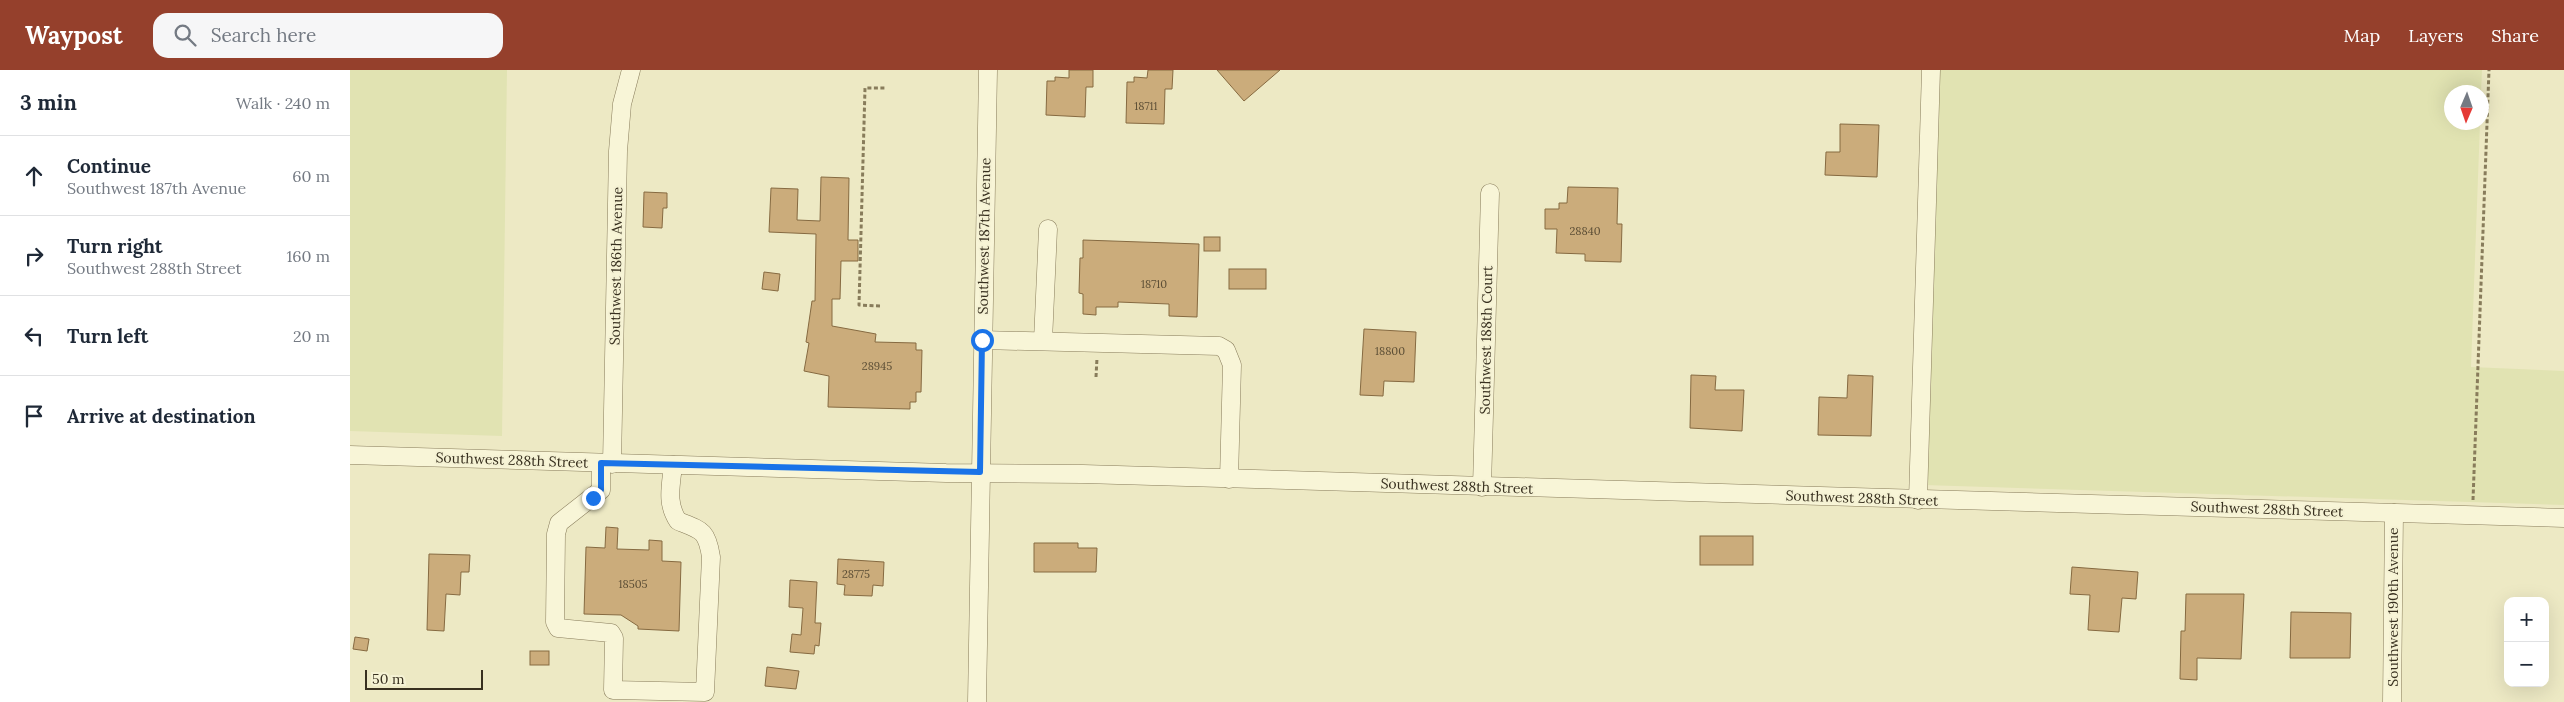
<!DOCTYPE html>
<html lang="en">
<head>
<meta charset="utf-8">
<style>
  :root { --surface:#fff; --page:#f6f6f7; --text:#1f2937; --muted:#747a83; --line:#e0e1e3; --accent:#95402c }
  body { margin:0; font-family:Lora,serif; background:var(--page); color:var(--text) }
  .controls { position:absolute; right:15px; bottom:15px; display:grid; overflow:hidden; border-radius:10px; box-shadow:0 5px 20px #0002 }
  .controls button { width:45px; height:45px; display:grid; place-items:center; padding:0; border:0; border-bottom:1px solid var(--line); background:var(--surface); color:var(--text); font:25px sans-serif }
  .compass { position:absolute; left:2094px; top:15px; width:45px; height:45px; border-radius:50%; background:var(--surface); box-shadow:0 5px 20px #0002; rotate:182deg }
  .scale { position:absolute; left:15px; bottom:12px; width:118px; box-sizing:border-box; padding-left:5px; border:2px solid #38301f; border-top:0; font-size:14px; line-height:18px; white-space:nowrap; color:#38301f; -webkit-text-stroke:4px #f5f2d4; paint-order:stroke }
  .stop { position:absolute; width:15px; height:15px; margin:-11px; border:4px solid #1a73e8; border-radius:50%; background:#fff }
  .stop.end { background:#1a73e8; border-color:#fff; box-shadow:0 1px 5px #0008 }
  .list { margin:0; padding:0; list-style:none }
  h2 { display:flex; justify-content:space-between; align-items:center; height:65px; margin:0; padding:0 20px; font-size:21px }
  h2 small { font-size:16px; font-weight:400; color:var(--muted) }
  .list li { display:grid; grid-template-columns:32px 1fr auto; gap:15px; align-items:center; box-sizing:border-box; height:80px; padding:0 20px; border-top:1px solid var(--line) }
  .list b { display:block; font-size:19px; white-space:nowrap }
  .list p { margin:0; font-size:16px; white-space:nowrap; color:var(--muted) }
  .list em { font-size:16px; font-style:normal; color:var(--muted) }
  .icon { flex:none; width:28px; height:28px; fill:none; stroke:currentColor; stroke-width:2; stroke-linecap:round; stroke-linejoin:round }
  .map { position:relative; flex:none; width:2214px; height:632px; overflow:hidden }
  header { display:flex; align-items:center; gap:30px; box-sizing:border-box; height:70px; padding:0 25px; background:var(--accent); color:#fff }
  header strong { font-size:24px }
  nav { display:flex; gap:28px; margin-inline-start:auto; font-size:18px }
  .search { width:350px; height:45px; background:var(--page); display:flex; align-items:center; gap:12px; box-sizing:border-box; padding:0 18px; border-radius:15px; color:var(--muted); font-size:19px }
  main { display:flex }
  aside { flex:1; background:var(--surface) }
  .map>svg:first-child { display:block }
</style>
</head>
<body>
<header>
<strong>Waypost</strong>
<div class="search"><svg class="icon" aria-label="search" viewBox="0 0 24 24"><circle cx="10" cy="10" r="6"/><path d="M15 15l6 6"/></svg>Search here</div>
<nav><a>Map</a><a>Layers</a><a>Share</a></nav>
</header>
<main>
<aside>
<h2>3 min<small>Walk · 240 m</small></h2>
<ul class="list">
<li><svg class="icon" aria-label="ahead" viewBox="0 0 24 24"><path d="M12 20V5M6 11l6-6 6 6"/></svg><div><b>Continue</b><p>Southwest 187th Avenue</p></div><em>60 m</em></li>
<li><svg class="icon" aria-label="right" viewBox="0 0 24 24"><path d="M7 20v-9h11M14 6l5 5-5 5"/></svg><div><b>Turn right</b><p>Southwest 288th Street</p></div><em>160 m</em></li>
<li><svg class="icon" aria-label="left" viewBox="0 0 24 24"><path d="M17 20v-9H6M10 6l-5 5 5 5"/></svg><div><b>Turn left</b></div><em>20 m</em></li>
<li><svg class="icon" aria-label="arrive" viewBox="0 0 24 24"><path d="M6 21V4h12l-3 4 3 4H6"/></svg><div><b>Arrive at destination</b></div></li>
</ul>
</aside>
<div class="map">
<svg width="2214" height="632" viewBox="0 0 2214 632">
  <rect width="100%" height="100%" fill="#ede9c4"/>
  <g fill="#e1e3b2">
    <polygon points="0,0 157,0 152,366 0,361"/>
    <polygon points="1587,0 2132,0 2131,22 2102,22 2102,52 2130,53 2121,297 2214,301 2214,435 1574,415"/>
  </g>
  <g fill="#cbac7b" stroke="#866a41">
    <polygon points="719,0 743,0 743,17 736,17 735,47 696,45 697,11 705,11 705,7 719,8"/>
    <polygon points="798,0 823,0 822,19 815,19 814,54 776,53 777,12 784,12 784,7 797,8"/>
    <polygon points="867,0 930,0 894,31"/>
    <polygon points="1490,54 1529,55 1527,107 1475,105 1476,82 1490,82"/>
    <polygon points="471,107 499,108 498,170 508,170 508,191 491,191 490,229 482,229 482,256 526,264 525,272 566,273 566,280 572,280 571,322 566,322 566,332 560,332 560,339 478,337 479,306 454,301 459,273 456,272 462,231 465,231 466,164 419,162 421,118 448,119 447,150 470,151"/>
    <polygon points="1218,117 1268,118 1267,154 1272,154 1271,192 1235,191 1235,184 1206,183 1207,159 1195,159 1195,139 1209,139 1209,133 1217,133"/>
    <polygon points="294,122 317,123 317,138 313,138 312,158 293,157"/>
    <rect x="854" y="167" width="16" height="14"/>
    <polygon points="733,170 849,174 847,247 819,246 819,234 768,232 768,237 746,237 746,245 733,244 733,224 729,223 730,188 733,188"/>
    <rect x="879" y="199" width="37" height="20"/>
    <polygon points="414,202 430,204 428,221 412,219"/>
    <polygon points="1014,259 1066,262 1064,312 1034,311 1033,326 1010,325"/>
    <polygon points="1341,305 1366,306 1365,320 1394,320 1392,361 1340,358"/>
    <polygon points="1498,305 1523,306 1521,366 1468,365 1469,327 1497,328"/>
    <polygon points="256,457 268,458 267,479 299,480 299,470 312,471 312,491 331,492 329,561 288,559 288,556 271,545 234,544 236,477 255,478"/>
    <rect x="1350" y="466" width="53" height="29"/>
    <polygon points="684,473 728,473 728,478 747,478 746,502 684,502"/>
    <polygon points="79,484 120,485 119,502 111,502 110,525 96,524 94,561 77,560"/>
    <polygon points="488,489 534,492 533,516 523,515 522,526 494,525 495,515 487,514"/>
    <polygon points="1722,497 1788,502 1786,529 1772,528 1769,562 1738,560 1740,525 1720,524"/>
    <polygon points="440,510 467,512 465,553 471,553 469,576 465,575 464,584 440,582 442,564 451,565 453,538 439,537"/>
    <polygon points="1836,524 1894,524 1891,589 1847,588 1847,610 1830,609 1831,561 1835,561"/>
    <polygon points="1941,542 2001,543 2000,588 1940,588"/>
    <polygon points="5,567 19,569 17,581 3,579"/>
    <rect x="180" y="581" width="19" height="14"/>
    <polygon points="417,597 449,601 446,619 415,616"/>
  </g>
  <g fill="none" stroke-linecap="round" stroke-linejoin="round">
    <g stroke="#887c5b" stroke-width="19">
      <g id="minor">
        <polyline points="632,270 869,276 876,280 882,295 879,409"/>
        <polyline points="693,271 698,159"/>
        <polyline points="0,385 596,403 733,404 2214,448"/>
        <path d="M251,393V420L209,453L206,464L205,552L208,558L261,563L264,568L263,620L355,622L361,487C357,460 351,460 328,451C316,433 321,416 323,395"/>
        <polyline points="262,394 268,81 272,34 281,0"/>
        <polyline points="1132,417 1140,123"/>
        <polyline points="1568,430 1581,0"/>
        <polyline points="627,632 638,0"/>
        <polyline points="2042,632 2044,443"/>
      </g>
    </g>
    <g stroke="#887c5b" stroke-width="3" stroke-dasharray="4 2.5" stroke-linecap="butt">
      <polyline points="530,236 509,235 515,18 536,18"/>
      <polyline points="746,307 747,288"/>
      <polyline points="2123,430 2139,0"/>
    </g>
    <use href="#minor" stroke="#f8f5d7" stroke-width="18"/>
  </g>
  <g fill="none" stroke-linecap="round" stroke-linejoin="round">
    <polyline stroke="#1a73e8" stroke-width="6" points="243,428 251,420 251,393 630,402 632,270"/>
  </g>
  <g text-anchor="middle" stroke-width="4" stroke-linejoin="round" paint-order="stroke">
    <g font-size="11" fill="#5d4f36">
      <text x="796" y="40">18711</text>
      <text x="1235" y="165">28840</text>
      <text x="804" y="218">18710</text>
      <text x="1040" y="285">18800</text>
      <text x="527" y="300">28945</text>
      <text x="506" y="508">28775</text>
      <text x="283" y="518">18505</text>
    </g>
    <g font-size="14" fill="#38301f" stroke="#f5f2d4">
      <text transform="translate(634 166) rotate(-89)" y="5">Southwest 187th Avenue</text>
      <text transform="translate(266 196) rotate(-89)" y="5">Southwest 186th Avenue</text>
      <text transform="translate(1136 270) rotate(-89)" y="5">Southwest 188th Court</text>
      <text transform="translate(162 390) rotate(2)" y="5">Southwest 288th Street</text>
      <text transform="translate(1107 416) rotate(2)" y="5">Southwest 288th Street</text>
      <text transform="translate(1512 428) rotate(2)" y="5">Southwest 288th Street</text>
      <text transform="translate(1917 439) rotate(2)" y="5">Southwest 288th Street</text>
      <text transform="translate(2043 537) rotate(-90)" y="5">Southwest 190th Avenue</text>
    </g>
  </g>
</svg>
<div class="controls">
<button>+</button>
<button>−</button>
</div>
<svg class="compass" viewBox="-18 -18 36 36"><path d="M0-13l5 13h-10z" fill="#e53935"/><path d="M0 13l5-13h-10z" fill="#747a83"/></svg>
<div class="scale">50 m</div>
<div class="stop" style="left:632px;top:270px"></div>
<div class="stop end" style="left:243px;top:428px"></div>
</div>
</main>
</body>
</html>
